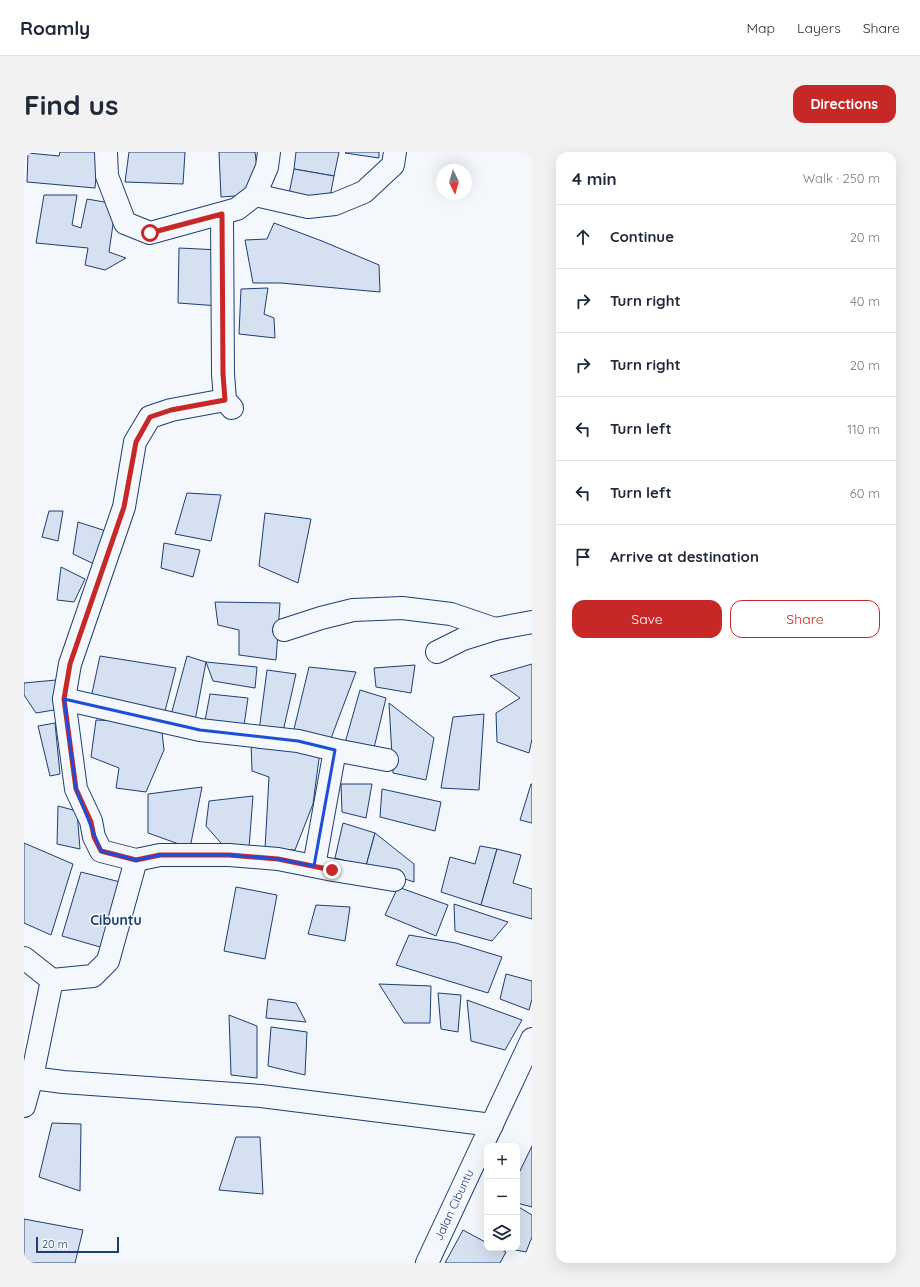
<!DOCTYPE html>
<html lang="en">
<head>
<meta charset="utf-8">
<style>
  :root { --surface:#fff; --page:#f2f2f3; --text:#1f2937; --muted:#747a83; --line:#e0e1e3; --accent:#c62828 }
  body { margin:0; font-family:Quicksand,sans-serif; background:var(--page); color:var(--text) }
  .controls { position:absolute; right:12px; bottom:12px; display:grid; overflow:hidden; border-radius:8px; box-shadow:0 4px 16px #0002 }
  .controls button { width:36px; height:36px; display:grid; place-items:center; padding:0; border:0; border-bottom:1px solid var(--line); background:var(--surface); color:var(--text); font:20px sans-serif }
  .compass { position:absolute; left:412px; top:12px; width:36px; height:36px; border-radius:50%; background:var(--surface); box-shadow:0 4px 16px #0002; rotate:175deg }
  .scale { position:absolute; left:12px; bottom:10px; width:83px; box-sizing:border-box; padding-left:4px; border:2px solid #1d3f73; border-top:0; font-size:11px; line-height:14px; white-space:nowrap; color:#1d3f73; -webkit-text-stroke:3px #f4f7fb; paint-order:stroke }
  .stop { position:absolute; width:12px; height:12px; margin:-9px; border:3px solid #c62828; border-radius:50%; background:#fff }
  .stop.end { background:#c62828; border-color:#fff; box-shadow:0 1px 4px #0008 }
  .list { margin:0; padding:0; list-style:none }
  h2 { display:flex; justify-content:space-between; align-items:center; height:52px; margin:0; padding:0 16px; font-size:17px }
  h2 small { font-size:13px; font-weight:400; color:var(--muted) }
  .list li { display:grid; grid-template-columns:26px 1fr auto; gap:12px; align-items:center; box-sizing:border-box; height:64px; padding:0 16px; border-top:1px solid var(--line) }
  .list b { display:block; font-size:15px; white-space:nowrap }
  .list em { font-size:13px; font-style:normal; color:var(--muted) }
  .actions { display:flex; gap:8px; padding:12px 16px }
  .actions a { flex:1; padding:9px 0; border:1px solid var(--accent); border-radius:12px; text-align:center; font-size:14px; color:var(--accent) }
  .actions .main { background:var(--accent); color:#fff }
  .icon { flex:none; width:22px; height:22px; fill:none; stroke:currentColor; stroke-width:2; stroke-linecap:round; stroke-linejoin:round }
  .map { position:relative; flex:none; width:508px; height:1111px; overflow:hidden; border-radius:12px }
  header { display:flex; align-items:center; gap:24px; box-sizing:border-box; height:56px; padding:0 20px; background:var(--surface); border-bottom:1px solid var(--line) }
  header strong { font-size:19px }
  nav { display:flex; gap:22px; margin-inline-start:auto; font-size:14px }
  .intro { display:flex; align-items:center; justify-content:space-between; box-sizing:border-box; height:96px; padding:0 24px }
  h1 { margin:0; font-size:28px }
  .button { padding:10px 18px; border-radius:12px; background:var(--accent); color:#fff; font-size:14px; font-weight:700 }
  main { display:flex; gap:24px; padding:0 24px }
  aside { flex:1; background:var(--surface); border-radius:12px; box-shadow:0 4px 16px #0002 }
  .map>svg:first-child { display:block }
</style>
</head>
<body>
<header>
<strong>Roamly</strong>
<nav><a>Map</a><a>Layers</a><a>Share</a></nav>
</header>
<div class="intro"><h1>Find us</h1><a class="button">Directions</a></div>
<main>
<div class="map">
<svg width="508" height="1111" viewBox="0 0 508 1111">
  <rect width="100%" height="100%" fill="#f4f7fb"/>
  <g fill="#d5e0f0" stroke="#1d3f73">
    <polygon points="36,0 74,0 71,36 3,30 4,1 35,4"/>
    <polygon points="105,0 161,0 159,32 101,30"/>
    <polygon points="195,0 231,0 234,24 226,43 197,45"/>
    <polygon points="272,0 315,0 310,24 270,17"/>
    <polygon points="322,0 355,0 355,6 321,1"/>
    <polygon points="270,17 310,24 305,50 264,47"/>
    <polygon points="20,43 53,43 48,73 57,76 63,47 92,52 85,100 102,106 81,118 61,113 64,96 12,91"/>
    <polygon points="250,71 298,89 355,113 356,140 257,131 229,131 221,88 243,87"/>
    <polygon points="155,96 196,98 195,154 154,151"/>
    <polygon points="244,136 240,162 250,166 251,186 215,182 217,137"/>
    <polygon points="163,341 197,343 187,389 151,382"/>
    <polygon points="25,359 39,359 34,389 18,385"/>
    <polygon points="241,361 287,367 274,431 235,414"/>
    <polygon points="54,370 82,379 70,412 49,402"/>
    <polygon points="140,391 176,398 169,425 137,416"/>
    <polygon points="37,415 61,427 50,450 33,448"/>
    <polygon points="191,450 256,451 252,508 215,503 215,478 194,473"/>
    <polygon points="76,504 152,516 140,563 67,546"/>
    <polygon points="163,504 182,510 171,569 147,563"/>
    <polygon points="182,510 233,515 231,536 189,529"/>
    <polygon points="508,512 508,587 505,601 473,590 472,561 496,546 466,524"/>
    <polygon points="391,513 387,541 352,535 350,516"/>
    <polygon points="285,515 332,520 306,589 270,577"/>
    <polygon points="243,518 272,522 258,584 235,579"/>
    <polygon points="32,528 30,558 12,561 0,543 0,531"/>
    <polygon points="336,538 362,546 349,600 321,591"/>
    <polygon points="186,542 224,546 219,580 180,574"/>
    <polygon points="365,551 410,586 402,628 369,621"/>
    <polygon points="460,562 455,638 417,636 429,565"/>
    <polygon points="72,568 137,571 140,598 122,640 92,636 95,616 67,605"/>
    <polygon points="31,571 36,622 26,624 14,574"/>
    <polygon points="227,588 296,599 289,652 271,698 241,697 245,625 228,619"/>
    <polygon points="317,632 348,632 342,666 318,660"/>
    <polygon points="507,632 508,632 508,671 496,668"/>
    <polygon points="178,635 166,696 124,681 124,642"/>
    <polygon points="358,637 417,650 411,679 356,665"/>
    <polygon points="229,644 225,696 203,698 182,674 185,649"/>
    <polygon points="34,654 53,659 56,697 33,692"/>
    <polygon points="319,671 351,681 342,714 311,706"/>
    <polygon points="351,681 390,712 390,730 342,714"/>
    <polygon points="0,691 49,712 27,783 0,771"/>
    <polygon points="456,694 473,697 457,753 417,740 426,705 451,712"/>
    <polygon points="473,697 497,703 489,731 508,737 508,767 457,753"/>
    <polygon points="57,720 104,732 83,797 38,784"/>
    <polygon points="212,735 253,743 241,807 200,799"/>
    <polygon points="374,735 424,753 412,784 361,763"/>
    <polygon points="430,752 484,770 468,789 431,779"/>
    <polygon points="292,753 326,755 321,789 284,782"/>
    <polygon points="385,783 432,791 478,805 464,841 372,813"/>
    <polygon points="482,822 508,829 508,847 505,858 476,847"/>
    <polygon points="355,832 407,834 406,871 380,871"/>
    <polygon points="414,841 437,843 434,880 417,877"/>
    <polygon points="244,847 272,851 282,870 242,866"/>
    <polygon points="443,848 498,868 481,898 447,889"/>
    <polygon points="205,863 233,874 233,926 207,923"/>
    <polygon points="247,875 283,880 281,923 244,914"/>
    <polygon points="28,971 57,972 56,1039 15,1025"/>
    <polygon points="212,985 236,985 239,1042 195,1038"/>
    <polygon points="508,994 508,1055 493,1051 493,1025"/>
    <polygon points="493,1054 508,1063 508,1085 502,1100 481,1096 493,1096"/>
    <polygon points="0,1067 59,1078 51,1111 2,1111 3,1109 0,1107"/>
    <polygon points="439,1078 463,1091 463,1096 473,1096 482,1100 476,1111 421,1111"/>
  </g>
  <g fill="none" stroke-linecap="round" stroke-linejoin="round">
    <g stroke="#1d3f73" stroke-width="24">
      <g id="minor">
        <polyline points="82,0 83,24 101,71 126,81 213,57 231,43 243,15 245,0"/>
        <polyline points="231,43 284,55 311,52 340,40 369,13 371,0"/>
        <polyline points="198,62 199,222 201,248 208,256"/>
        <polyline points="201,248 147,258 126,265 111,290 100,355 46,512 40,547 52,637 67,669 70,685 77,699 112,708 136,703 205,703 254,707 309,718 370,728"/>
        <polyline points="260,478 297,466 329,458 378,456 427,462 471,477"/>
        <polyline points="413,500 439,487 471,477 508,470"/>
        <polyline points="40,547 176,578 274,589 311,598 363,608"/>
        <polyline points="290,714 311,598"/>
        <polyline points="0,806 28,828"/>
        <polyline points="0,925 39,930 237,944 468,973"/>
        <polyline points="0,954 8,925 28,828 69,824 84,809 112,708"/>
        <polyline points="403,1111 508,887"/>
      </g>
    </g>
    <use href="#minor" stroke="#f4f7fb" stroke-width="22"/>
  </g>
  <g fill="none" stroke-linecap="round" stroke-linejoin="round">
    <polyline stroke="#c62828" stroke-width="5" points="126,81 198,62 199,222 201,248 147,258 126,265 112,290 100,355 46,512 40,547 52,637 67,670 70,685 77,699 112,708 136,703 205,703 254,707 308,718"/>
  </g>
  <path fill="none" stroke="#1d4ed8" stroke-width="3" stroke-linejoin="round" d="M40,547L176,578L274,589L311,598L290,714L254,707L205,703H136L112,708L77,699L52,637Z"/>
  <g text-anchor="middle" stroke-width="3" stroke-linejoin="round" paint-order="stroke">
    <g font-size="12" fill="#1d3f73" stroke="#f4f7fb">
      <text transform="translate(430 1053) rotate(-65)" y="4">Jalan Cibuntu</text>
    </g>
    <g font-size="14" font-weight="bold" fill="#1d3f73" stroke="#f4f7fb">
      <text x="92" y="773">Cibuntu</text>
    </g>
  </g>
</svg>
<div class="controls">
<button>+</button>
<button>−</button>
<button><svg class="icon" aria-label="layers" viewBox="0 0 24 24"><path d="M12 4l9 5-9 5-9-5zM3 14l9 5 9-5"/></svg></button>
</div>
<svg class="compass" viewBox="-18 -18 36 36"><path d="M0-13l5 13h-10z" fill="#e53935"/><path d="M0 13l5-13h-10z" fill="#747a83"/></svg>
<div class="scale">20 m</div>
<div class="stop" style="left:126px;top:81px"></div>
<div class="stop end" style="left:308px;top:718px"></div>
</div>
<aside>
<h2>4 min<small>Walk · 250 m</small></h2>
<ul class="list">
<li><svg class="icon" aria-label="ahead" viewBox="0 0 24 24"><path d="M12 20V5M6 11l6-6 6 6"/></svg><div><b>Continue</b></div><em>20 m</em></li>
<li><svg class="icon" aria-label="right" viewBox="0 0 24 24"><path d="M7 20v-9h11M14 6l5 5-5 5"/></svg><div><b>Turn right</b></div><em>40 m</em></li>
<li><svg class="icon" aria-label="right" viewBox="0 0 24 24"><path d="M7 20v-9h11M14 6l5 5-5 5"/></svg><div><b>Turn right</b></div><em>20 m</em></li>
<li><svg class="icon" aria-label="left" viewBox="0 0 24 24"><path d="M17 20v-9H6M10 6l-5 5 5 5"/></svg><div><b>Turn left</b></div><em>110 m</em></li>
<li><svg class="icon" aria-label="left" viewBox="0 0 24 24"><path d="M17 20v-9H6M10 6l-5 5 5 5"/></svg><div><b>Turn left</b></div><em>60 m</em></li>
<li><svg class="icon" aria-label="arrive" viewBox="0 0 24 24"><path d="M6 21V4h12l-3 4 3 4H6"/></svg><div><b>Arrive at destination</b></div></li>
</ul>
<div class="actions"><a class="main">Save</a><a>Share</a></div>
</aside>
</main>
</body>
</html>
